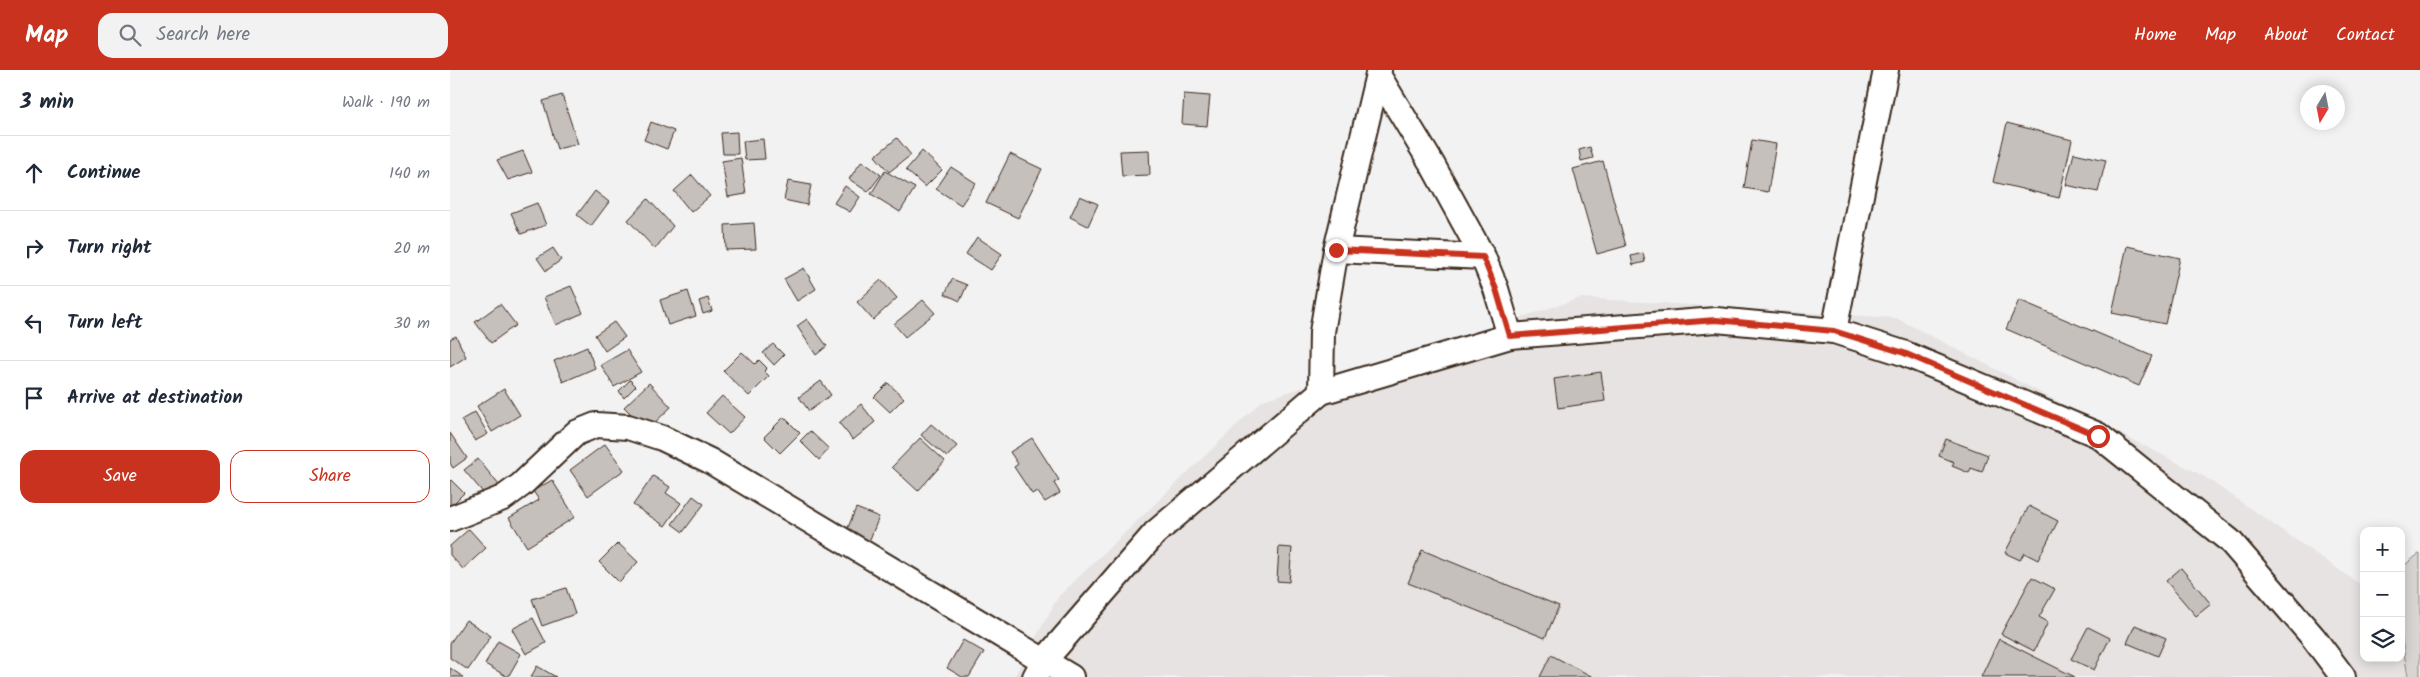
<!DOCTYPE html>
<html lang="en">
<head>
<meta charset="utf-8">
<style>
  :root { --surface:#fff; --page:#f2f2f3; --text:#1f2937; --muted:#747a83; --line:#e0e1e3; --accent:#c8321e }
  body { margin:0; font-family:Kalam,sans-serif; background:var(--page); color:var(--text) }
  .controls { position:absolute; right:15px; bottom:15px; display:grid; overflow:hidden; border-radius:10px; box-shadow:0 2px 12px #0003 }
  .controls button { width:45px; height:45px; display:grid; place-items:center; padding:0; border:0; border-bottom:1px solid var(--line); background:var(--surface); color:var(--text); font:25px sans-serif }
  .compass { position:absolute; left:1850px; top:15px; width:45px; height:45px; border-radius:50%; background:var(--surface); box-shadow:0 2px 12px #0003; rotate:190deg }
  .stop { position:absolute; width:15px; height:15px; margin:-11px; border:4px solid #c8321e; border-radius:50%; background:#fff }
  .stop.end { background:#c8321e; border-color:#fff; box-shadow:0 1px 5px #0008 }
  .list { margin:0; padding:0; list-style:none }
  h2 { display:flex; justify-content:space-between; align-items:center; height:65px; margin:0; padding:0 20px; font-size:21px }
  h2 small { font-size:16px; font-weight:400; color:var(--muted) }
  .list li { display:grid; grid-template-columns:32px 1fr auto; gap:15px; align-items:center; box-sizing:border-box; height:75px; padding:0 20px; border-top:1px solid var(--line) }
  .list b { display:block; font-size:19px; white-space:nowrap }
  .list em { font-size:16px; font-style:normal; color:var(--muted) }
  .actions { display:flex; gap:10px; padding:15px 20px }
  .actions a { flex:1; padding:11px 0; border:1px solid var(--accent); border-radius:15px; text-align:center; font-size:18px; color:var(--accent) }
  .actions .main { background:var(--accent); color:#fff }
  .icon { flex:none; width:28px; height:28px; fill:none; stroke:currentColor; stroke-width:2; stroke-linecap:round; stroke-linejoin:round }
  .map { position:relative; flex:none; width:1970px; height:607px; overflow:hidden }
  header { display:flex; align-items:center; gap:30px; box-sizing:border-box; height:70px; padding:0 25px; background:var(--accent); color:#fff }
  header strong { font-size:24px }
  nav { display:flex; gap:28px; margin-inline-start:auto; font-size:18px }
  .search { width:350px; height:45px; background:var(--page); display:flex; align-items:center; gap:12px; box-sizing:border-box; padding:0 18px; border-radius:15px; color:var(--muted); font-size:19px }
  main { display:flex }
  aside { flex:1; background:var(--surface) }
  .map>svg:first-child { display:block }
</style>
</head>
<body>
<header>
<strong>Map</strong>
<div class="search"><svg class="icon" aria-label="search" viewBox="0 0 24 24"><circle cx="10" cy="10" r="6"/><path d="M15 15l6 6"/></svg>Search here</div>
<nav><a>Home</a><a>Map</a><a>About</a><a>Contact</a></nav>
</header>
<main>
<aside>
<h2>3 min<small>Walk · 190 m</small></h2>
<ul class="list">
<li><svg class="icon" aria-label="ahead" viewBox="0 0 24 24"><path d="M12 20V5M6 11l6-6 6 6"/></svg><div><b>Continue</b></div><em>140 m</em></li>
<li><svg class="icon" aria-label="right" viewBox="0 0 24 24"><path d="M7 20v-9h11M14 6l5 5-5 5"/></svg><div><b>Turn right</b></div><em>20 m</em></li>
<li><svg class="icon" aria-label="left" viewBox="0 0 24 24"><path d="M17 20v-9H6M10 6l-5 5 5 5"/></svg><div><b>Turn left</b></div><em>30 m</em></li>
<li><svg class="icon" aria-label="arrive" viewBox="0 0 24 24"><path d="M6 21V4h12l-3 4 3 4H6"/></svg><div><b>Arrive at destination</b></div></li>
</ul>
<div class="actions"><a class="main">Save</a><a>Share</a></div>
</aside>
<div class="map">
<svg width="1970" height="607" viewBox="0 0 1970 607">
  <rect width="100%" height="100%" fill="#f3f2f2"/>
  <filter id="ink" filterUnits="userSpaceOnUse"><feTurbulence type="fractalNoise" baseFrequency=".02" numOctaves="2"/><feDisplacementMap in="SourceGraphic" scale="10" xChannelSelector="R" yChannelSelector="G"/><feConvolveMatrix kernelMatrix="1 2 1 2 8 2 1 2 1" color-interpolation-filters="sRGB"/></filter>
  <g filter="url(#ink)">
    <polygon fill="#e6e3e2" points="1131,228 1446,248 1755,407 1914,517 1914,588 1951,588 1951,561 1970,585 1970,607 564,607 608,527 813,330"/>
    <polygon fill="#d8d5d2" stroke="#8a8078" points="1970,483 1970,607 1958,607 1951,564 1951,498"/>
    <g fill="#c6c0bd" stroke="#3b2a1e">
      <polygon points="734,24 760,26 757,56 732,54"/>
      <polygon points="112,25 128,74 107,79 93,31"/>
      <polygon points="201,52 224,61 217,79 194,70"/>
      <polygon points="1557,53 1622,70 1609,128 1543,112"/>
      <polygon points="287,62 288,84 273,84 271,63"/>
      <polygon points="447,68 461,85 439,102 425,86"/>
      <polygon points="313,69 315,89 295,90 293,71"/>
      <polygon points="1302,70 1326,74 1318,122 1294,118"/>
      <polygon points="1140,77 1143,88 1131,91 1129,80"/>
      <polygon points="699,80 700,105 672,106 670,81"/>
      <polygon points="73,81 82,102 58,110 47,90"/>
      <polygon points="472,81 492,100 475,117 456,100"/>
      <polygon points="1624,83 1656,90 1648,122 1616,115"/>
      <polygon points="560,84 592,99 568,148 536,133"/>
      <polygon points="291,88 296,124 278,127 272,91"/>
      <polygon points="412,91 431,105 418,122 399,109"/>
      <polygon points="1153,91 1176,176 1147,184 1123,99"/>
      <polygon points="501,97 526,113 511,135 486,119"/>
      <polygon points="435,101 465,118 450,142 421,124"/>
      <polygon points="242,105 260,126 241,142 224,121"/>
      <polygon points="338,111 361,115 357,135 334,130"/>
      <polygon points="395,116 410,127 400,142 384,133"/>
      <polygon points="145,121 159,132 141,156 127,145"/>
      <polygon points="630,126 648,134 638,156 620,147"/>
      <polygon points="198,129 223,156 205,179 178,150"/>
      <polygon points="87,133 96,155 71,164 61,143"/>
      <polygon points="304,153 306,179 276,180 275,155"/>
      <polygon points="527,167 552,184 541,200 516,184"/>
      <polygon points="1677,176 1730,188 1715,254 1662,243"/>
      <polygon points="103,178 111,190 96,201 87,188"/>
      <polygon points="1193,183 1195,192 1183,195 1181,186"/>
      <polygon points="354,198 366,219 347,231 334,209"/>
      <polygon points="502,209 517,215 510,231 495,224"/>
      <polygon points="431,210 447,228 423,250 407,232"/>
      <polygon points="121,216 133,243 106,255 94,227"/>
      <polygon points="238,221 246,246 218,255 210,230"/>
      <polygon points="258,228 262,241 253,244 249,231"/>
      <polygon points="473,230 485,243 455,267 444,254"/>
      <polygon points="1569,230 1702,286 1689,316 1556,259"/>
      <polygon points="50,234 66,255 41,273 25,252"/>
      <polygon points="357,249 377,276 366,285 347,256"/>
      <polygon points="164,252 175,267 155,281 145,265"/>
      <polygon points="6,266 16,287 0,297 0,269"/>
      <polygon points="323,274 334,285 324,295 313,283"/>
      <polygon points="137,277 145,298 113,312 104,291"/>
      <polygon points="177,280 191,302 164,317 151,295"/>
      <polygon points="292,282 305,294 309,290 317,298 314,301 319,306 299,326 273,301"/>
      <polygon points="1151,302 1155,331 1108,338 1104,309"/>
      <polygon points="180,310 186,316 174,328 169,321"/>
      <polygon points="371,311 381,325 359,341 349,327"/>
      <polygon points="199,313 221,337 197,360 174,337"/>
      <polygon points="438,313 454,328 440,342 424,327"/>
      <polygon points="54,319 70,345 42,362 27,336"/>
      <polygon points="272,326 295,347 279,364 256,343"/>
      <polygon points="411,334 425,352 403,370 389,353"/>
      <polygon points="25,342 38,364 25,371 11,350"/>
      <polygon points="334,347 350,363 330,383 314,367"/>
      <polygon points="481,354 507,376 497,387 471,365"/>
      <polygon points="360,361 379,379 369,390 350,371"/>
      <polygon points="0,363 17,388 3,398 0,393"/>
      <polygon points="470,368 495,391 468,421 442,397"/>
      <polygon points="582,368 609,410 604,413 610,423 595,432 587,421 582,424 564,397 568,394 560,382"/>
      <polygon points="1496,369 1538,385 1532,402 1521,398 1519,403 1502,396 1504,392 1489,386"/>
      <polygon points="155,374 174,400 138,426 120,400"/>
      <polygon points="28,389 49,415 36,426 14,400"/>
      <polygon points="203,406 220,417 216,423 231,433 215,456 183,435"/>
      <polygon points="1,410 14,423 0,437 0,411"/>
      <polygon points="102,410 125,447 77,477 59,448 89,430 83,421"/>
      <polygon points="243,426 254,434 233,462 222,454"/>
      <polygon points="1579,436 1608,451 1588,490 1574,483 1570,490 1555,483"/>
      <polygon points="406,438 429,447 418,474 395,465"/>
      <polygon points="19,459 36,478 13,499 0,485 0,476"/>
      <polygon points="168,473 188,492 169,512 149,492"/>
      <polygon points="829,477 842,478 839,512 827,511"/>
      <polygon points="972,480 1109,536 1095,568 958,513"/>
      <polygon points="1731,498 1761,534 1746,546 1716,511"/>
      <polygon points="1582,507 1605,519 1589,547 1598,552 1584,581 1551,564"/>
      <polygon points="116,518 125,544 92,556 82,529"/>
      <polygon points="83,548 96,573 76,584 62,559"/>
      <polygon points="16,550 41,566 18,600 0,588 0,573"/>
      <polygon points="1685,555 1716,568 1708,586 1677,573"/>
      <polygon points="1638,557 1660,568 1644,600 1621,589"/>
      <polygon points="1549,569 1625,607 1531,607"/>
      <polygon points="513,570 534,582 519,607 512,607 497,598"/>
      <polygon points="48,571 71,584 58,607 35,594"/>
      <polygon points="1101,585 1143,607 1090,607"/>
      <polygon points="87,596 106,607 81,607"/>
      <polygon points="0,598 13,607 0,607"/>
    </g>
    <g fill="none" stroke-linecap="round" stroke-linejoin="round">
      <g stroke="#3b2a1e" stroke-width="28">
        <g id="minor">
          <polyline points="928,5 982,94 1033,187 1046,219 1060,266"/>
          <polyline points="886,180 1033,187"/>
          <polyline points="1384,261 1436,0"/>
          <polyline points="871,322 872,262 886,180 929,0"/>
          <polyline points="0,449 53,428 71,415 126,363 146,355 178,357 212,368 260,391 621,607"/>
          <polyline points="585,607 593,592 705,463 871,322 1060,266 1266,250 1384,261 1453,283 1648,365 1780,471 1863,567 1893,607"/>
        </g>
      </g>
      <use href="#minor" stroke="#fff" stroke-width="24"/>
    </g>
  </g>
  <g fill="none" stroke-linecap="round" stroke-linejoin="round" filter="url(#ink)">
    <polyline stroke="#c8321e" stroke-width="6" points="886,180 1033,187 1046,219 1060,266 1266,250 1384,261 1454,283 1648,366"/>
  </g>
</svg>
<div class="controls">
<button>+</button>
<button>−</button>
<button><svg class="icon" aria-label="layers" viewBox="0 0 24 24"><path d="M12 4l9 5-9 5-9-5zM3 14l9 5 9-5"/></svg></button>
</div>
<svg class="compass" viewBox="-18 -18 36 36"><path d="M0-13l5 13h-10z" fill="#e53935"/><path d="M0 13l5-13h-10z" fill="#747a83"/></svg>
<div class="stop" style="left:1648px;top:366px"></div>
<div class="stop end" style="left:886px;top:180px"></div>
</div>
</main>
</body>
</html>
